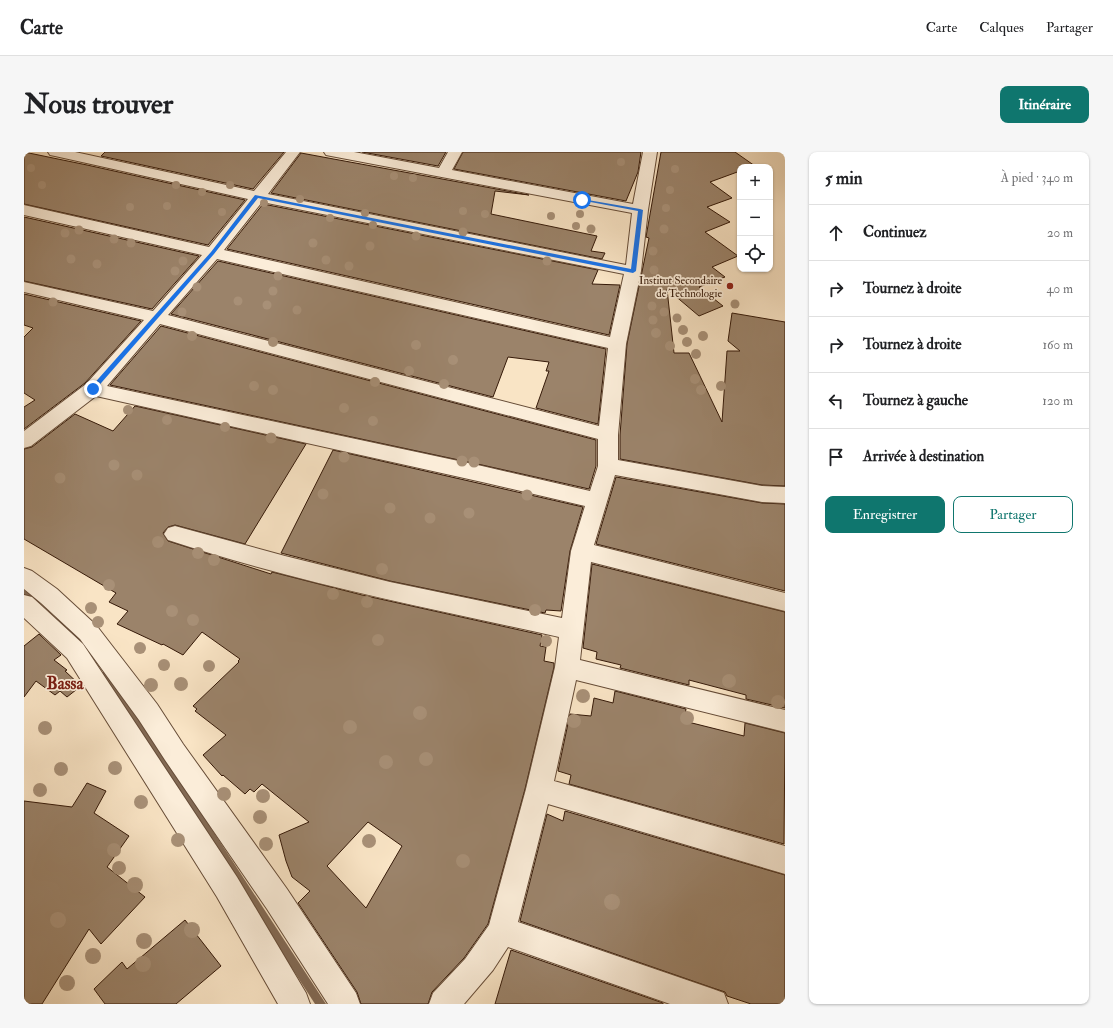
<!DOCTYPE html>
<html lang="fr">
<head>
<meta charset="utf-8">
<style>
  :root { --surface:#fff; --page:#f6f6f6; --text:#202124; --muted:#757577; --line:#e0e0e0; --accent:#0f766e }
  body { margin:0; font-family:"IM FELL Double Pica",serif; background:var(--page); color:var(--text) }
  .controls { position:absolute; right:12px; top:12px; display:grid; overflow:hidden; border-radius:8px; box-shadow:0 1px 3px #0004 }
  .controls button { width:36px; height:36px; display:grid; place-items:center; padding:0; border:0; border-bottom:1px solid var(--line); background:var(--surface); color:var(--text); font:20px sans-serif }
  .stop { position:absolute; width:12px; height:12px; margin:-9px; border:3px solid #1a73e8; border-radius:50%; background:#fff }
  .stop.end { background:#1a73e8; border-color:#fff; box-shadow:0 1px 4px #0008 }
  .list { margin:0; padding:0; list-style:none }
  h2 { display:flex; justify-content:space-between; align-items:center; height:52px; margin:0; padding:0 16px; font-size:17px }
  h2 small { font-size:13px; font-weight:400; color:var(--muted) }
  .list li { display:grid; grid-template-columns:26px 1fr auto; gap:12px; align-items:center; box-sizing:border-box; height:56px; padding:0 16px; border-top:1px solid var(--line) }
  .list b { display:block; font-size:15px; white-space:nowrap }
  .list em { font-size:13px; font-style:normal; color:var(--muted) }
  .actions { display:flex; gap:8px; padding:12px 16px }
  .actions a { flex:1; padding:9px 0; border:1px solid var(--accent); border-radius:8px; text-align:center; font-size:14px; color:var(--accent) }
  .actions .main { background:var(--accent); color:#fff }
  .icon { flex:none; width:22px; height:22px; fill:none; stroke:currentColor; stroke-width:2; stroke-linecap:round; stroke-linejoin:round }
  .map { position:relative; flex:none; width:761px; height:852px; overflow:hidden; border-radius:8px }
  header { display:flex; align-items:center; gap:24px; box-sizing:border-box; height:56px; padding:0 20px; background:var(--surface); border-bottom:1px solid var(--line) }
  header strong { font-size:19px }
  nav { display:flex; gap:22px; margin-inline-start:auto; font-size:14px }
  .intro { display:flex; align-items:center; justify-content:space-between; box-sizing:border-box; height:96px; padding:0 24px }
  h1 { margin:0; font-size:28px }
  .button { padding:10px 18px; border-radius:8px; background:var(--accent); color:#fff; font-size:14px; font-weight:700 }
  main { display:flex; gap:24px; padding:0 24px }
  aside { flex:1; background:var(--surface); border-radius:8px; box-shadow:0 1px 3px #0004 }
  .map>svg:first-child { display:block }
</style>
</head>
<body>
<header>
<strong>Carte</strong>
<nav><a>Carte</a><a>Calques</a><a>Partager</a></nav>
</header>
<div class="intro"><h1>Nous trouver</h1><a class="button">Itinéraire</a></div>
<main>
<div class="map">
<svg width="761" height="852" viewBox="0 0 761 852">
  <rect width="100%" height="100%" fill="#f9e4c5"/>
  <filter id="stains"><feTurbulence type="fractalNoise" baseFrequency=".005" numOctaves="4"/><feColorMatrix values="0 0 0 0 .2 0 0 0 0 .09 0 0 0 0 .02 0 0 0 .5 -.17"/></filter>
  <radialGradient id="worn" r=".72"><stop offset=".6" stop-color="#630" stop-opacity="0"/><stop offset="1" stop-color="#630" stop-opacity=".3"/></radialGradient>
  <g fill="none" stroke-linecap="round" stroke-linejoin="round">
    <g fill="#826953" fill-rule="evenodd">
      <polygon points="0,438 14,448 15,450 14,452 8,452 0,445"/>
      <polygon points="34,466 37,467 67,493 68,495 67,497 64,498 61,497 31,471 30,469 31,467"/>
      <polygon points="82,519 85,520 302,852 291,852 79,524 78,522 79,520"/>
    </g>
  </g>
  <g fill="#9b836a" stroke="#351908" fill-rule="evenodd">
    <polygon points="0,0 63,13 221,48 184,93 0,52"/>
    <polygon points="81,0 260,0 229,37 77,4"/>
    <polygon points="338,0 422,0 414,14"/>
    <polygon points="439,0 617,0 614,20 602,49 430,17"/>
    <polygon points="637,0 711,0 731,14 716,15 716,19 686,30 708,46 683,55 706,70 681,80 714,104 688,115 701,125 675,135 699,154 675,164 643,137 650,201 665,201 698,270 703,199 716,199 704,189 708,161 761,170 761,334 738,333 596,307 596,283 603,192 625,86 622,85"/>
    <polygon points="277,1 505,43 471,39 467,62 573,84 567,99 581,101 578,107 247,41"/>
    <polygon points="239,52 574,118 568,132 596,133 585,183 203,97"/>
    <polygon points="0,65 175,104 128,157 0,129"/>
    <polygon points="194,109 582,197 574,272 512,256 525,219 522,219 525,210 484,205 469,245 147,162"/>
    <polygon points="0,142 117,169 61,231 0,277 0,255 11,248 0,241 0,185 9,176 0,173"/>
    <polygon points="137,174 572,288 572,314 565,337 458,313 86,233"/>
    <path d="M111,254L282,292L221,392L151,373L144,375L139,381L144,389L247,422L248,420L338,443L518,483L516,494L522,495L520,509L530,511V515L501,637L464,772L440,806L408,840L404,852H337L333,840L274,751L286,739L268,725L262,709L255,683L285,670L238,632L230,640L226,637L221,642L199,623L198,624L179,603L202,583L171,559L173,557L169,554L215,510L214,509L216,507L178,480L159,503L139,492L138,493L93,472L104,459L85,450L92,441L0,387V297L8,295L51,262L89,279ZM344,670L378,694L342,756L303,714Z"/>
    <polygon points="309,298 559,355 546,399 537,459 522,458 521,461 366,429 257,401"/>
    <polygon points="592,325 738,351 761,352 761,439 572,392"/>
    <polygon points="568,412 761,460 761,556 722,547 722,543 665,528 665,533 596,516 597,513 572,507 573,500 559,496"/>
    <polygon points="15,482 37,503 30,508 43,518 41,519 57,534 43,545 36,539 31,543 12,529 0,545 0,494"/>
    <polygon points="591,539 662,557 660,569 720,584 721,571 761,581 760,692 545,632 547,623 534,619 546,562 567,564 570,546 589,551"/>
    <polygon points="63,631 82,639 70,661 105,684 83,715 121,745 77,792 65,777 18,852 0,852 0,649 48,655"/>
    <polygon points="541,659 761,723 761,852 727,852 703,844 701,840 689,836 496,769 523,662 539,669"/>
    <polygon points="161,768 197,814 152,852 81,852 70,837 98,810 103,817"/>
    <polygon points="487,798 639,851 639,852 471,852"/>
  </g>
  <g fill="none" stroke-linecap="round" stroke-linejoin="round">
    <g stroke="#664c37" stroke-width="2">
      <g id="minor">
        <path d="M24,0H51L230,39L262,0H276L244,42L602,113L608,61L307,4L302,3L300,0H330L415,16L424,0H438L428,18L609,52L619,0H633L624,58L617,119L602,192L594,283V308L738,334L761,335V351L738,350L591,323L570,393L761,441V459L567,410L556,508L761,558V580L552,528L530,629L761,694V722L524,652L494,770L689,837L700,841L704,852H646L484,795L469,818L440,852H405L409,841L441,807L465,773L502,637L531,515L535,485C404,456 271,430 144,388L140,382L144,376L151,374L261,404L366,430L538,466L547,399L561,354L458,330L72,244L7,294L0,296V279L62,232L120,168L0,140V130L129,159L178,103L0,63V53L185,95L224,47L31,4L26,3ZM238,50L600,122L586,185L200,98ZM193,107L584,196L575,274L144,163ZM136,172L574,287V314L566,339L458,314L83,234Z"/>
        <polygon points="0,416 8,419 33,437 72,473 133,552 159,592 263,737 332,841 336,852 304,852 243,757 141,608 115,568 56,487 17,451 0,437"/>
        <polygon points="0,443 8,445 59,492 213,725 282,841 286,852 254,852 193,745 43,506 0,466"/>
      </g>
    </g>
    <use href="#minor" fill="#fbedd9" fill-rule="evenodd"/>
  </g>
  <g fill="#a89077">
    <circle cx="597" cy="10" r="4"/>
    <circle cx="7" cy="16" r="4"/>
    <circle cx="651" cy="17" r="4"/>
    <circle cx="370" cy="24" r="4"/>
    <circle cx="389" cy="26" r="4"/>
    <circle cx="18" cy="33" r="4"/>
    <circle cx="152" cy="33" r="4"/>
    <circle cx="206" cy="33" r="4"/>
    <circle cx="646" cy="38" r="4"/>
    <circle cx="178" cy="40" r="4"/>
    <circle cx="276" cy="47" r="4"/>
    <circle cx="240" cy="51" r="4"/>
    <circle cx="143" cy="54" r="4"/>
    <circle cx="106" cy="55" r="4"/>
    <circle cx="642" cy="56" r="4"/>
    <circle cx="439" cy="59" r="4"/>
    <circle cx="198" cy="60" r="4"/>
    <circle cx="341" cy="61" r="4"/>
    <circle cx="461" cy="62" r="4"/>
    <circle cx="556" cy="62" r="4"/>
    <circle cx="527" cy="64" r="4"/>
    <circle cx="306" cy="66" r="4"/>
    <circle cx="349" cy="73" r="4"/>
    <circle cx="552" cy="74" r="4"/>
    <circle cx="567" cy="77" r="4.5"/>
    <circle cx="640" cy="77" r="4.5"/>
    <circle cx="55" cy="78" r="4.5"/>
    <circle cx="439" cy="80" r="4.5"/>
    <circle cx="41" cy="81" r="4.5"/>
    <circle cx="392" cy="84" r="4.5"/>
    <circle cx="90" cy="87" r="4.5"/>
    <circle cx="107" cy="91" r="4.5"/>
    <circle cx="289" cy="91" r="4.5"/>
    <circle cx="346" cy="94" r="4.5"/>
    <circle cx="629" cy="99" r="4.5"/>
    <circle cx="47" cy="107" r="4.5"/>
    <circle cx="302" cy="108" r="4.5"/>
    <circle cx="159" cy="109" r="4.5"/>
    <circle cx="523" cy="109" r="4.5"/>
    <circle cx="73" cy="112" r="4.5"/>
    <circle cx="325" cy="114" r="4.5"/>
    <circle cx="630" cy="118" r="4.5"/>
    <circle cx="151" cy="119" r="4.5"/>
    <circle cx="254" cy="124" r="4.5"/>
    <circle cx="631" cy="130" r="4.5"/>
    <circle cx="173" cy="135" r="4.5"/>
    <circle cx="249" cy="139" r="4.5"/>
    <circle cx="214" cy="149" r="4.5"/>
    <circle cx="29" cy="150" r="4.5"/>
    <circle cx="711" cy="152" r="4.5"/>
    <circle cx="243" cy="153" r="4.5"/>
    <circle cx="628" cy="154" r="4.5"/>
    <circle cx="273" cy="158" r="4.5"/>
    <circle cx="158" cy="160" r="4.5"/>
    <circle cx="640" cy="160" r="4.5"/>
    <circle cx="653" cy="166" r="4.5"/>
    <circle cx="629" cy="168" r="4.5"/>
    <circle cx="659" cy="178" r="5"/>
    <circle cx="632" cy="181" r="5"/>
    <circle cx="168" cy="184" r="5"/>
    <circle cx="679" cy="184" r="5"/>
    <circle cx="249" cy="190" r="5"/>
    <circle cx="663" cy="190" r="5"/>
    <circle cx="392" cy="193" r="5"/>
    <circle cx="646" cy="194" r="5"/>
    <circle cx="672" cy="202" r="5"/>
    <circle cx="429" cy="208" r="5"/>
    <circle cx="385" cy="219" r="5"/>
    <circle cx="671" cy="227" r="5"/>
    <circle cx="351" cy="230" r="5"/>
    <circle cx="420" cy="232" r="5"/>
    <circle cx="230" cy="234" r="5"/>
    <circle cx="697" cy="234" r="5"/>
    <circle cx="249" cy="238" r="5"/>
    <circle cx="677" cy="238" r="5"/>
    <circle cx="320" cy="256" r="5"/>
    <circle cx="104" cy="258" r="5"/>
    <circle cx="143" cy="268" r="5"/>
    <circle cx="349" cy="269" r="5"/>
    <circle cx="201" cy="275" r="5"/>
    <circle cx="247" cy="286" r="5.5"/>
    <circle cx="320" cy="305" r="5.5"/>
    <circle cx="438" cy="309" r="5.5"/>
    <circle cx="450" cy="310" r="5.5"/>
    <circle cx="90" cy="313" r="5.5"/>
    <circle cx="113" cy="323" r="5.5"/>
    <circle cx="36" cy="326" r="5.5"/>
    <circle cx="299" cy="342" r="5.5"/>
    <circle cx="503" cy="343" r="5.5"/>
    <circle cx="366" cy="356" r="5.5"/>
    <circle cx="445" cy="361" r="5.5"/>
    <circle cx="406" cy="366" r="5.5"/>
    <circle cx="134" cy="390" r="6"/>
    <circle cx="174" cy="401" r="6"/>
    <circle cx="190" cy="408" r="6"/>
    <circle cx="358" cy="417" r="6"/>
    <circle cx="85" cy="433" r="6"/>
    <circle cx="309" cy="442" r="6"/>
    <circle cx="343" cy="450" r="6"/>
    <circle cx="67" cy="456" r="6"/>
    <circle cx="511" cy="458" r="6"/>
    <circle cx="148" cy="459" r="6"/>
    <circle cx="169" cy="468" r="6"/>
    <circle cx="74" cy="470" r="6"/>
    <circle cx="354" cy="488" r="6"/>
    <circle cx="522" cy="489" r="6"/>
    <circle cx="116" cy="496" r="6"/>
    <circle cx="140" cy="513" r="6"/>
    <circle cx="185" cy="514" r="6"/>
    <circle cx="705" cy="529" r="7"/>
    <circle cx="157" cy="532" r="7"/>
    <circle cx="127" cy="533" r="7"/>
    <circle cx="559" cy="544" r="7"/>
    <circle cx="754" cy="550" r="7"/>
    <circle cx="396" cy="561" r="7"/>
    <circle cx="663" cy="566" r="7"/>
    <circle cx="550" cy="569" r="7"/>
    <circle cx="326" cy="575" r="7"/>
    <circle cx="21" cy="576" r="7"/>
    <circle cx="402" cy="607" r="7"/>
    <circle cx="362" cy="610" r="7"/>
    <circle cx="91" cy="616" r="7"/>
    <circle cx="37" cy="617" r="7"/>
    <circle cx="16" cy="638" r="7"/>
    <circle cx="200" cy="642" r="7"/>
    <circle cx="239" cy="644" r="7"/>
    <circle cx="117" cy="650" r="7"/>
    <circle cx="236" cy="665" r="7"/>
    <circle cx="154" cy="688" r="7"/>
    <circle cx="345" cy="689" r="7"/>
    <circle cx="242" cy="692" r="7"/>
    <circle cx="90" cy="698" r="7"/>
    <circle cx="439" cy="709" r="7"/>
    <circle cx="95" cy="716" r="7"/>
    <circle cx="111" cy="733" r="8"/>
    <circle cx="588" cy="750" r="8"/>
    <circle cx="34" cy="768" r="8"/>
    <circle cx="168" cy="778" r="8"/>
    <circle cx="120" cy="789" r="8"/>
    <circle cx="69" cy="804" r="8"/>
    <circle cx="119" cy="812" r="8"/>
    <circle cx="43" cy="831" r="8"/>
  </g>
  <polygon fill="#1a73e8" points="231,43 607,117 614,59 556,48 558,47 616,57 619,58 612,119 609,121 234,46 190,102 71,238 67,238 67,235 187,100"/>
  <circle fill="#8f2418" stroke="#fbedd9" stroke-width="1.5" cx="706" cy="134" r="4"/>
  <g text-anchor="middle" stroke-width="3.5" stroke-linejoin="round" paint-order="stroke">
    <g font-size="11" fill="#351908" stroke="#fbedd9" text-anchor="end">
      <text x="698" y="132">Institut Secondaire<tspan x="698" dy="13">de Technologie</tspan></text>
    </g>
    <g font-size="17" font-weight="bold" fill="#7a1f14" stroke="#fbedd9">
      <text x="41" y="537">Bassa</text>
    </g>
  </g>
  <rect width="100%" height="100%" filter="url(#stains)"/>
  <rect width="100%" height="100%" fill="url(#worn)"/>
</svg>
<div class="controls">
<button>+</button>
<button>−</button>
<button><svg class="icon" aria-label="locate" viewBox="0 0 24 24"><circle cx="12" cy="12" r="6"/><path d="M12 2v4M12 18v4M2 12h4M18 12h4"/></svg></button>
</div>
<div class="stop" style="left:558px;top:48px"></div>
<div class="stop end" style="left:69px;top:237px"></div>
</div>
<aside>
<h2>5 min<small>À pied · 340 m</small></h2>
<ul class="list">
<li><svg class="icon" aria-label="ahead" viewBox="0 0 24 24"><path d="M12 20V5M6 11l6-6 6 6"/></svg><div><b>Continuez</b></div><em>20 m</em></li>
<li><svg class="icon" aria-label="right" viewBox="0 0 24 24"><path d="M7 20v-9h11M14 6l5 5-5 5"/></svg><div><b>Tournez à droite</b></div><em>40 m</em></li>
<li><svg class="icon" aria-label="right" viewBox="0 0 24 24"><path d="M7 20v-9h11M14 6l5 5-5 5"/></svg><div><b>Tournez à droite</b></div><em>160 m</em></li>
<li><svg class="icon" aria-label="left" viewBox="0 0 24 24"><path d="M17 20v-9H6M10 6l-5 5 5 5"/></svg><div><b>Tournez à gauche</b></div><em>120 m</em></li>
<li><svg class="icon" aria-label="arrive" viewBox="0 0 24 24"><path d="M6 21V4h12l-3 4 3 4H6"/></svg><div><b>Arrivée à destination</b></div></li>
</ul>
<div class="actions"><a class="main">Enregistrer</a><a>Partager</a></div>
</aside>
</main>
</body>
</html>
